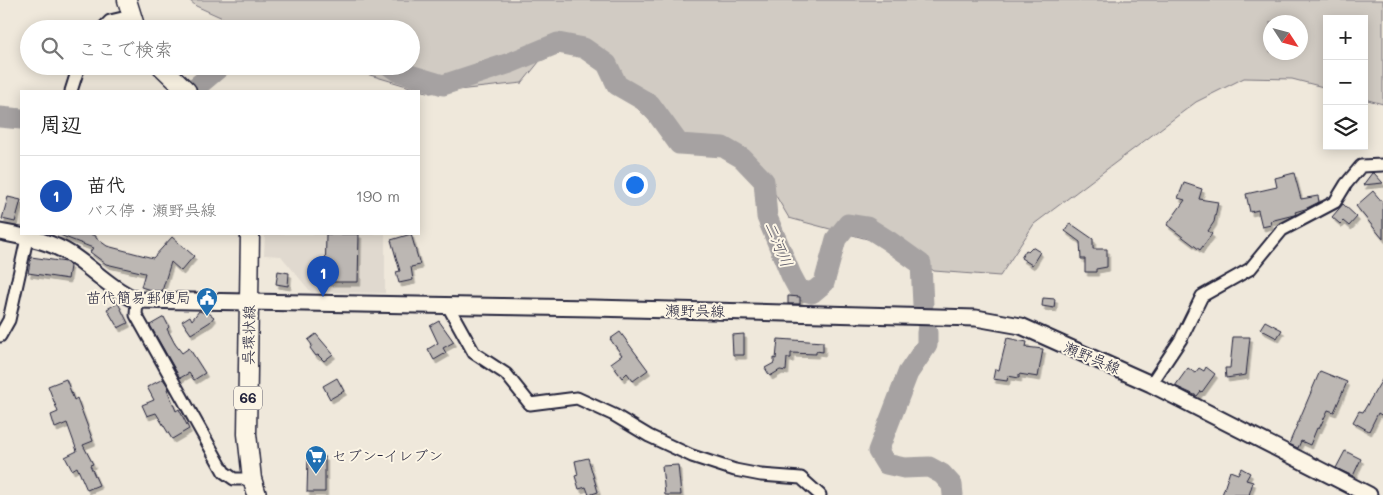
<!DOCTYPE html>
<html lang="ja">
<head>
<meta charset="utf-8">
<style>
  :root { --surface:#fff; --page:#f6f6f6; --text:#222; --muted:#767676; --line:#e0e0e0; --accent:#d93025 }
  body { margin:0; font-family:Mali,"Klee One",sans-serif; background:var(--page); color:var(--text) }
  .controls { position:absolute; right:15px; top:15px; display:grid; overflow:hidden; border-radius:0px; box-shadow:0 2px 12px #0003 }
  .controls button { width:45px; height:45px; display:grid; place-items:center; padding:0; border:0; border-bottom:1px solid var(--line); background:var(--surface); color:var(--text); font:25px sans-serif }
  .compass { position:absolute; left:1263px; top:15px; width:45px; height:45px; border-radius:50%; background:var(--surface); box-shadow:0 2px 12px #0003; rotate:126deg }
  .you { position:absolute; left:634px; top:184px; width:18px; height:18px; margin:-12px; border:4px solid #fff; border-radius:50%; background:#1a73e8; box-shadow:0 0 0 8px #1a73e833 }
  .badge { display:grid; place-items:center; width:32px; height:32px; border-radius:50%; background:var(--accent); color:#fff; font-size:16px; font-weight:700 }
  .pin { position:absolute; translate:-50% -41px; filter:drop-shadow(0 1px 2px #0008) }
  .pin::after { content:''; position:absolute; top:26px; width:18px; height:15px; background:inherit; clip-path:polygon(0 0,100% 0,50% 100%) }
  .list { margin:0; padding:0; list-style:none }
  h2 { display:flex; justify-content:space-between; align-items:center; height:65px; margin:0; padding:0 20px; font-size:21px }
  h2 small { font-size:16px; font-weight:400; color:var(--muted) }
  .list li { display:grid; grid-template-columns:32px 1fr auto; gap:15px; align-items:center; box-sizing:border-box; height:80px; padding:0 20px; border-top:1px solid var(--line) }
  .list b { display:block; font-size:19px; white-space:nowrap }
  .list p { margin:0; font-size:16px; white-space:nowrap; color:var(--muted) }
  .list em { font-size:16px; font-style:normal; color:var(--muted) }
  .icon { flex:none; width:28px; height:28px; fill:none; stroke:currentColor; stroke-width:2; stroke-linecap:round; stroke-linejoin:round }
  .map { position:relative; flex:none; width:1383px; height:495px; overflow:hidden }
  .search { position:absolute; background:var(--surface); box-shadow:0 2px 12px #0003; left:20px; top:20px; width:400px; height:55px; display:flex; align-items:center; gap:12px; box-sizing:border-box; padding:0 18px; border-radius:28px; color:var(--muted); font-size:19px }
  .panel { position:absolute; background:var(--surface); box-shadow:0 2px 12px #0003; left:20px; top:90px; width:400px; height:145px; border-radius:0px }
  .map>svg:first-child { display:block }
</style>
</head>
<body>
<div class="map">
<svg width="1383" height="495" viewBox="0 0 1383 495">
  <defs>
    <filter id="shadow"><feDropShadow dx="2.5" dy="4" stdDeviation="0" flood-color="#0004"/></filter>
  </defs>
  <rect width="100%" height="100%" fill="#efe8db"/>
  <filter id="ink" filterUnits="userSpaceOnUse"><feTurbulence type="fractalNoise" baseFrequency=".02" numOctaves="2"/><feDisplacementMap in="SourceGraphic" scale="10" xChannelSelector="R" yChannelSelector="G"/><feConvolveMatrix kernelMatrix="1 2 1 2 8 2 1 2 1" color-interpolation-filters="sRGB"/></filter>
  <g filter="url(#ink)">
    <polygon fill="#e0d9cf" points="265,234 385,234 385,293 311,292 281,256 264,255"/>
    <path fill="#d1cbc3" stroke="#7a767f" fill-rule="evenodd" d="M189,0H1383V104L1364,99V19H1327V88L1292,79L1244,78L1196,102L1034,224L1000,276L934,271L901,248L789,218L756,162L678,148L613,84L597,58L552,46L522,83L430,93L340,66H411V29H247L196,6ZM1270,22H1300V52H1270Z"/>
    <g fill="none" stroke-linecap="round" stroke-linejoin="round">
      <g stroke="#a6a2a2" stroke-width="21">
        <polyline points="390,66 397,71 443,85 510,63 558,43 584,48 607,64 617,85 650,104 679,144 723,147 742,158 764,181 767,217 791,275 799,290 812,293 824,283 836,239 848,224 867,227 889,241 921,264 923,305"/>
        <polyline points="184,91 195,88 221,66"/>
        <polyline points="0,117 21,119"/>
        <polyline points="927,332 927,345 908,373 878,451 886,464 904,468 929,467 942,474 952,485 953,495"/>
      </g>
    </g>
    <g fill="#bcb7b3" stroke="#22223b" filter="url(#shadow)">
      <polygon points="1294,173 1301,199 1318,196 1319,202 1305,209 1295,212 1296,214 1294,215 1270,221 1271,225 1262,227 1258,210 1250,212 1246,194 1277,187 1275,178"/>
      <polygon points="1372,173 1374,173 1383,183 1363,185"/>
      <polygon points="1184,183 1202,189 1199,199 1218,202 1214,222 1208,231 1212,234 1200,250 1167,225 1185,200 1178,198"/>
      <polygon points="1373,191 1383,203 1383,239 1356,206"/>
      <polygon points="8,197 21,200 15,222 2,219"/>
      <polygon points="1343,204 1357,217 1349,226 1343,221 1340,224 1332,217"/>
      <polygon points="1070,223 1093,239 1093,249 1107,249 1107,267 1096,269 1096,272 1085,272 1085,259 1081,259 1080,242 1065,231"/>
      <polygon points="57,234 89,234 96,236 96,238 107,246 153,258 172,237 194,256 181,271 171,262 162,291 154,291 141,287 145,273 106,264 90,252 93,248"/>
      <polygon points="326,234 359,234 358,282 325,282"/>
      <polygon points="411,234 420,265 411,267 413,280 399,283 396,272 400,271 391,240"/>
      <polygon points="1032,247 1040,252 1032,265 1021,258 1026,250 1028,251"/>
      <polygon points="31,257 66,262 70,266 68,279 28,273"/>
      <polygon points="278,271 289,273 288,286 276,284"/>
      <polygon points="788,296 800,297 800,304 788,304"/>
      <polygon points="1043,298 1055,299 1054,308 1042,306"/>
      <polygon points="118,303 128,323 118,328 107,309"/>
      <polygon points="199,311 205,313 206,311 214,317 210,322 191,334 182,321 190,316 192,320"/>
      <polygon points="164,317 169,327 167,329 175,344 182,353 189,348 205,373 194,380 189,373 180,378 150,325"/>
      <polygon points="439,321 454,342 443,348 446,353 434,360 428,349 438,343 430,326"/>
      <polygon points="1265,321 1282,330 1277,338 1260,329"/>
      <polygon points="620,332 648,370 633,381 627,373 622,378 611,363 622,355 610,339"/>
      <polygon points="316,334 333,354 324,361 318,355 316,356 310,348 312,345 308,340"/>
      <polygon points="744,334 744,355 733,355 732,335"/>
      <polygon points="1233,337 1250,337 1246,375 1226,378 1225,368 1230,368"/>
      <polygon points="1007,338 1027,342 1026,347 1043,349 1038,377 1019,374 1019,378 1008,376 1007,381 993,379 995,369 999,370"/>
      <polygon points="778,339 823,342 823,352 816,351 816,354 791,353 791,358 787,358 786,371 780,370 770,376 765,368 774,363 774,358 776,359"/>
      <polygon points="1206,367 1215,374 1202,392 1201,391 1197,396 1175,386 1188,368 1195,373 1199,368 1204,371"/>
      <polygon points="1320,371 1347,382 1334,412 1328,410 1319,429 1317,428 1310,445 1301,441 1298,448 1289,444"/>
      <polygon points="337,378 344,391 330,399 323,386"/>
      <polygon points="1383,378 1383,416 1378,413 1369,431 1353,422 1359,411 1363,412"/>
      <polygon points="66,379 74,400 77,398 93,441 83,445 93,464 90,465 99,485 87,490 77,467 72,470 65,457 77,451 67,423 55,428 51,415 58,412 48,386"/>
      <polygon points="163,379 169,388 167,389 176,411 179,409 189,429 172,439 156,413 147,416 142,405 154,400 147,387"/>
      <polygon points="1345,451 1361,459 1353,476 1336,468"/>
      <polygon points="308,457 325,457 325,492 307,492"/>
      <polygon points="588,458 598,492 589,495 586,487 579,489 575,476 578,475 575,461"/>
      <polygon points="678,465 681,495 665,495 662,466"/>
      <polygon points="1241,468 1250,473 1246,480 1253,482 1249,495 1222,495 1230,471 1238,474"/>
    </g>
    <g fill="none" stroke-linecap="round" stroke-linejoin="round">
      <g stroke="#22223b" stroke-width="15">
        <g id="minor">
          <polyline points="102,29 110,21 131,16"/>
          <polyline points="71,91 79,66"/>
          <polyline points="137,300 136,315 224,472 234,479 252,479"/>
          <polyline points="448,306 474,353 506,374 530,404 577,398 614,415 649,436 692,456 735,470 761,475 801,478 820,495"/>
          <polyline points="0,336 9,320 28,234"/>
          <polyline points="1151,384 1181,339 1202,296 1250,269 1282,230 1335,202 1346,184 1361,166 1383,165"/>
        </g>
      </g>
      <g stroke="#22223b" stroke-width="19">
        <path id="secondary" d="M0,232C25,237 48,240 70,254C93,269 112,290 137,300L593,308L976,318L1021,326L1151,384L1369,495"/>
      </g>
      <g stroke="#22223b" stroke-width="21">
        <g id="primary">
          <polyline points="127,0 136,29"/>
          <polyline points="161,66 187,91"/>
          <polyline points="250,234 247,434 252,479 257,495"/>
        </g>
      </g>
      <use href="#minor" stroke="#fcf5e5" stroke-width="11"/>
      <use href="#secondary" stroke="#fcf5e5" stroke-width="15"/>
      <use href="#primary" stroke="#fcf5e5" stroke-width="18"/>
    </g>
  </g>
  <defs>
    <g id="civic-pin" transform="scale(1.125)"><path d="M0 17L-7.5 6A9.5 9.5 0 1 1 7.5 6Z" fill="#1f6fb2" stroke="#fcf5e5"/><path d="M-.6-6.5H3V-4.5H.6V-3L4-1V1h2V6H-6V1h2V-1L-.6-3ZM-1.2 2.5V6h2.4V2.5Z" fill="#fff"/></g>
    <g id="supermarket-pin" transform="scale(1.125)"><path d="M0 17L-7.5 6A9.5 9.5 0 1 1 7.5 6Z" fill="#1f6fb2" stroke="#fcf5e5"/><path d="M-6-5.5h2.5l.6 2H6L4.5 2H-2.5L-4.4-4H-6ZM-1.5 3.2a1.3 1.3 0 1 0 .1 0ZM3 3.2a1.3 1.3 0 1 0 .1 0Z" fill="#fff"/></g>
  </defs>
  <g fill-rule="evenodd">
    <use href="#civic-pin" x="207" y="298"/>
    <use href="#supermarket-pin" x="316" y="456"/>
  </g>
  <g text-anchor="middle" stroke-width="4" stroke-linejoin="round" paint-order="stroke">
    <rect fill="#fcf5e5" stroke="#63616e" stroke-width="1" x="234" y="386.5" width="28" height="23" rx="4"/>
    <g font-size="14" font-weight="bold" fill="#22223b">
      <text x="248" y="403">66</text>
    </g>
    <g font-size="15" fill="#22223b" stroke="#fcf5e5" text-anchor="end">
      <text x="191" y="303">苗代簡易郵便局</text>
      <text x="332" y="461" text-anchor="start">セブン-イレブン</text>
    </g>
    <g font-size="15" fill="#22223b" stroke="#fcf5e5">
      <text transform="translate(695 311) rotate(1)" y="5">瀬野呉線</text>
      <text transform="translate(249 335) rotate(-89)" y="5">呉環状線</text>
      <text transform="translate(1092 358) rotate(23)" y="5">瀬野呉線</text>
    </g>
    <g font-size="16" font-style="italic" fill="#575564" stroke="#fcf5e5">
      <text transform="translate(779 244) rotate(67)" y="6">二河川</text>
    </g>
  </g>
</svg>
<div class="controls">
<button>+</button>
<button>−</button>
<button><svg class="icon" aria-label="layers" viewBox="0 0 24 24"><path d="M12 4l9 5-9 5-9-5zM3 14l9 5 9-5"/></svg></button>
</div>
<svg class="compass" viewBox="-18 -18 36 36"><path d="M0-13l5 13h-10z" fill="#e53935"/><path d="M0 13l5-13h-10z" fill="#767676"/></svg>
<div class="you"></div>
<div class="pin badge" style="left:323px;top:297px;background:#1a4fb4">1</div>
<div class="search"><svg class="icon" aria-label="search" viewBox="0 0 24 24"><circle cx="10" cy="10" r="6"/><path d="M15 15l6 6"/></svg>ここで検索</div>
<section class="panel">
<h2>周辺<small></small></h2>
<ul class="list">
<li><span class="badge" style="background:#1a4fb4">1</span><div><b>苗代</b><p>バス停 · 瀬野呉線</p></div><em>190 m</em></li>
</ul>
</section>
</div>
</body>
</html>
